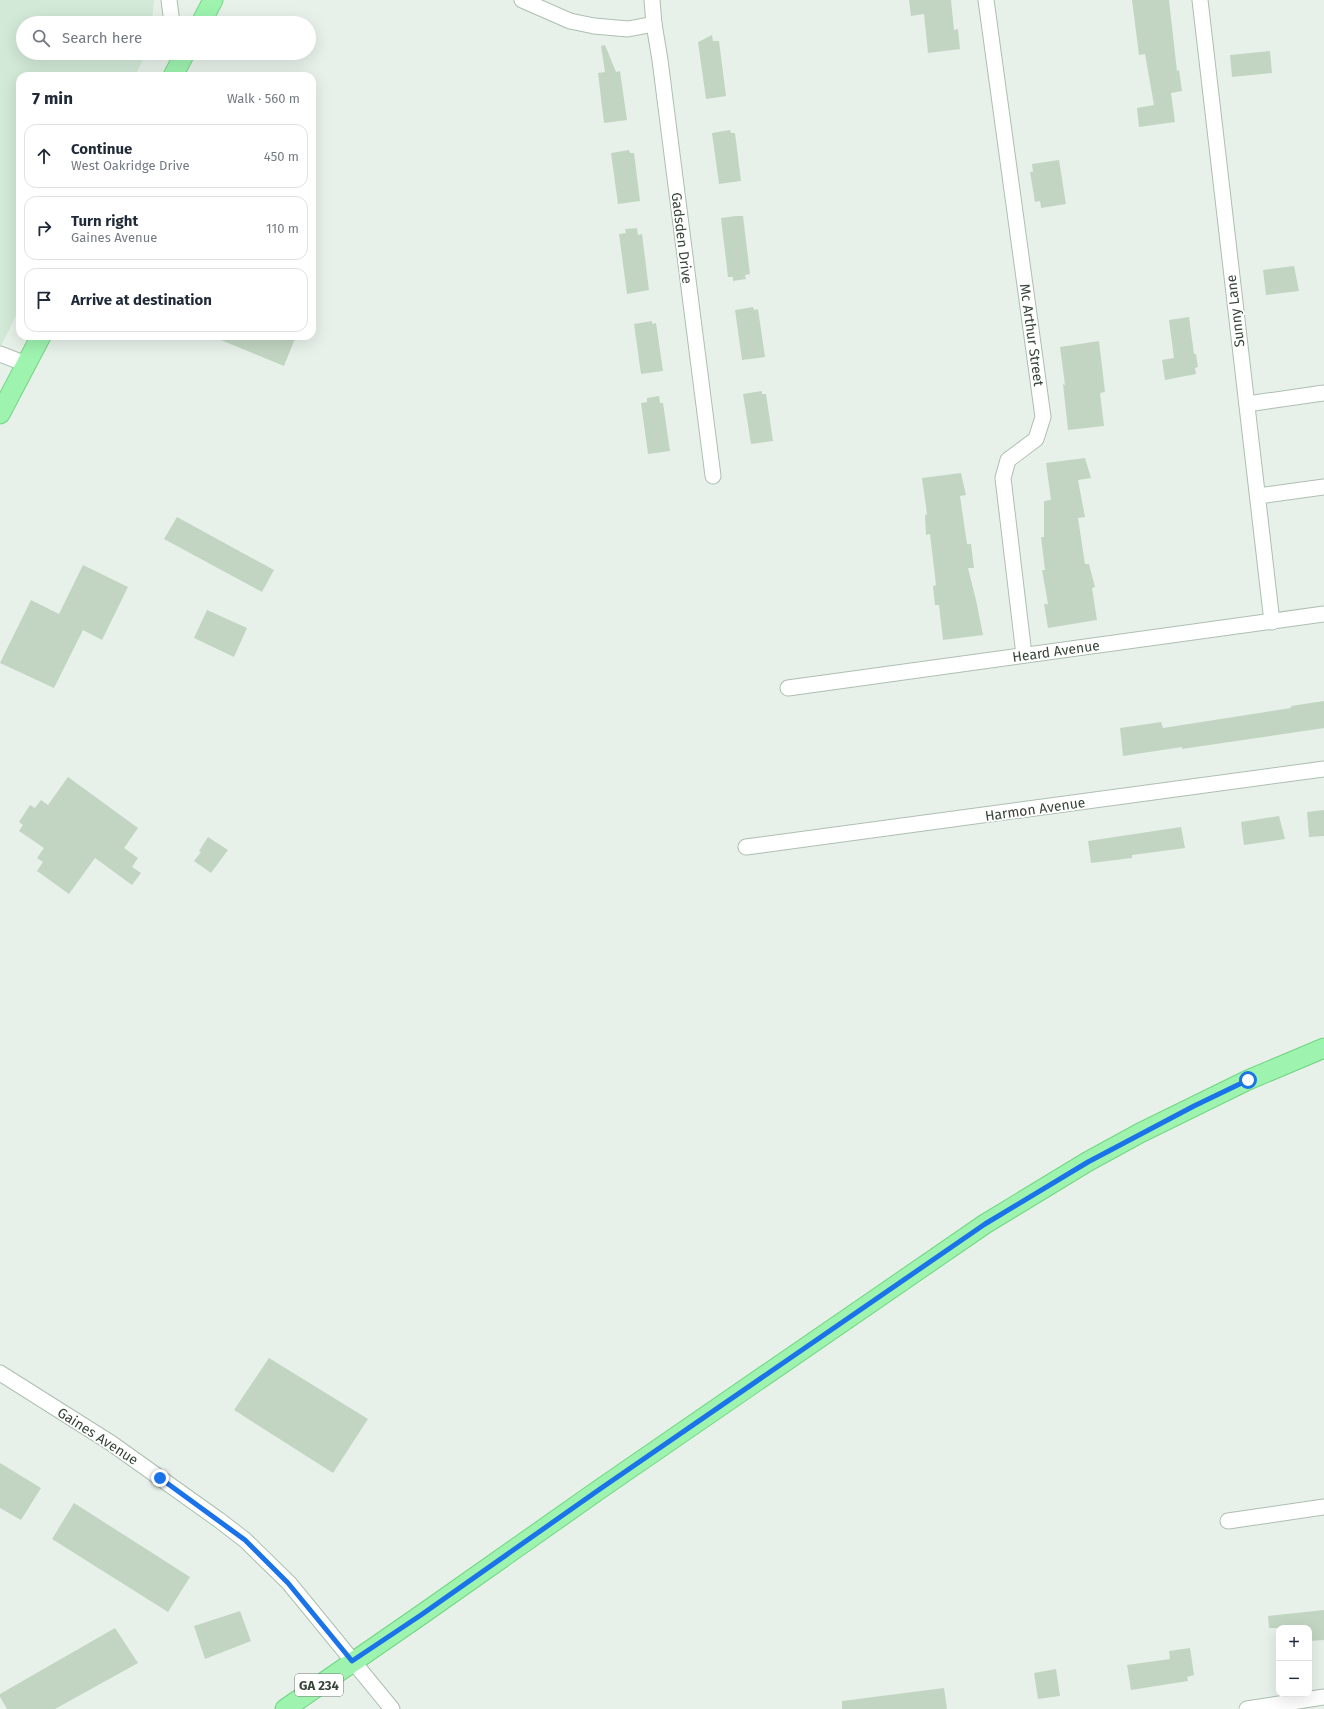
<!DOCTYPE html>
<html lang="en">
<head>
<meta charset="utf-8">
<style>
  :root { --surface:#fff; --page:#f2f2f3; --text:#1f2937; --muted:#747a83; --line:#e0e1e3 }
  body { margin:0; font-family:"Fira Sans",sans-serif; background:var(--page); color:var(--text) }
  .controls { position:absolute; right:12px; bottom:12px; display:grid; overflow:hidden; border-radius:8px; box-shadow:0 4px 16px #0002 }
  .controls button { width:36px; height:36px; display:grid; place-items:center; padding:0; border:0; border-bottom:1px solid var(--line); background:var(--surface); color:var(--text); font:20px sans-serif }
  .stop { position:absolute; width:12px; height:12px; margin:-9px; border:3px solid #1a73e8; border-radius:50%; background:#fff }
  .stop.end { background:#1a73e8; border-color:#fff; box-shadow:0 1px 4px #0008 }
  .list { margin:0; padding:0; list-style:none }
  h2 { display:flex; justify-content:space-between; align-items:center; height:52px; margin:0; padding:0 16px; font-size:17px }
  h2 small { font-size:13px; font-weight:400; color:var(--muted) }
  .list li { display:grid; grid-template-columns:26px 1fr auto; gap:12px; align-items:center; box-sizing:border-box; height:64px; margin:0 8px 8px; padding:0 8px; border:1px solid var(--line); border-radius:12px }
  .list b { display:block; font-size:15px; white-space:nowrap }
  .list p { margin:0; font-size:13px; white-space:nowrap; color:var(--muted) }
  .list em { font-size:13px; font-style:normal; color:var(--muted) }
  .icon { flex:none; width:22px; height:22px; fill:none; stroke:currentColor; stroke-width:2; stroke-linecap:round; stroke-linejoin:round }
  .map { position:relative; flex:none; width:1324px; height:1709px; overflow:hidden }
  .search { position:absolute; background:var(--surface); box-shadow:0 4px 16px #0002; left:16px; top:16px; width:300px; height:44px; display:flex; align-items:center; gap:10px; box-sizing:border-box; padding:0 14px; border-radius:22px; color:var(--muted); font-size:15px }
  .panel { position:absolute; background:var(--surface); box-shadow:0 4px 16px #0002; left:16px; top:72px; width:300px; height:268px; border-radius:12px }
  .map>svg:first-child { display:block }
</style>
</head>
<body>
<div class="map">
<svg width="1324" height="1709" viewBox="0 0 1324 1709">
  <rect width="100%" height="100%" fill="#e7f1e9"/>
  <polygon fill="#d2e9d7" points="0,0 154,0 152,23 23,23 23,53 146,53 135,76 20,76 20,307 0,348"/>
  <g fill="#c1d5c2">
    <polygon points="909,0 951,0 954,30 958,29 960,49 928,53 924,14 911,16"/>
    <polygon points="1132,0 1169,0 1177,71 1179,70 1182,91 1171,93 1175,122 1139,127 1137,108 1154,105 1145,54 1139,55"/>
    <polygon points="712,35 713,41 719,41 726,96 706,99 698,42"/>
    <polygon points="605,45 616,72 620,71 627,120 604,123 598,73 605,72 601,46"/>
    <polygon points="1270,51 1272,73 1232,77 1230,55"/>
    <polygon points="730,130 731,133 735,133 741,181 719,184 712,133"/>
    <polygon points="629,150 630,153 634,153 640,201 618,204 611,153"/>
    <polygon points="1059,160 1066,204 1041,208 1040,201 1035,202 1030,172 1033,172 1032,164"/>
    <polygon points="736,216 743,216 750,274 745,275 746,279 733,281 733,277 728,277 721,218"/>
    <polygon points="637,228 638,235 642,234 649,290 627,294 619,234 626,233 625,229"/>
    <polygon points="1294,266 1299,291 1266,295 1263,270"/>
    <polygon points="753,307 754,310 758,309 765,357 742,360 735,310"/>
    <polygon points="1189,317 1194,354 1196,354 1198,367 1195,368 1196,374 1165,380 1162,360 1174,358 1169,320"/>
    <polygon points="652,321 652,324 656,323 663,371 641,374 634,324"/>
    <polygon points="211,336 296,336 284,366"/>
    <polygon points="1099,341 1105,392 1100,393 1104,426 1068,430 1063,384 1065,385 1060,347"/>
    <polygon points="762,391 762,394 766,394 773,441 751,444 743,394"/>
    <polygon points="659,396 660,403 663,403 670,451 648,454 641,403 647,402 647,398"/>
    <polygon points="1085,458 1091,478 1078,480 1085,517 1078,518 1085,564 1089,564 1095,587 1092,588 1097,620 1048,628 1044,604 1048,604 1042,570 1045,570 1041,537 1044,537 1044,501 1051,500 1046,463"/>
    <polygon points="961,473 966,495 960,496 967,544 971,544 974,568 968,568 976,600 983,635 943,640 939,605 935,605 933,586 936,585 930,534 926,535 925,515 927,514 922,478"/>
    <polygon points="177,517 274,570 262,592 164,539"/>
    <polygon points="83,565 128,587 102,640 83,630 54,688 0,663 31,600 59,614"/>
    <polygon points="207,610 247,628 234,657 194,638"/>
    <polygon points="1324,701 1324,728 1182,749 1182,747 1123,756 1120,728 1161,722 1163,728 1291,708 1291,706"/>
    <polygon points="68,777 138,828 124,848 138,858 132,867 141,873 132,885 95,858 69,894 37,871 43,862 37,858 44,848 19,831 23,825 19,822 30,805 35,808 41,800 48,805"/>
    <polygon points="1324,810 1324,836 1309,837 1307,812"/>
    <polygon points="1279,816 1285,839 1244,845 1241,822"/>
    <polygon points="1181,827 1185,848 1132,855 1132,858 1091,863 1088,841"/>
    <polygon points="208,837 228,850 211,873 194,861 201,852 199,851"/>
    <polygon points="269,1358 368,1419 333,1473 234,1410"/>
    <polygon points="0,1463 41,1488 21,1520 0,1508"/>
    <polygon points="74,1503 190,1577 168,1612 52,1539"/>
    <polygon points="1324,1610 1324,1640 1309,1641 1309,1628 1269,1628 1268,1616"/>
    <polygon points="240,1611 251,1641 205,1659 194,1626"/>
    <polygon points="115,1628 138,1663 55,1709 7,1709 0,1697 0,1694"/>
    <polygon points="1190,1648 1194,1675 1187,1677 1188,1681 1131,1690 1127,1665 1170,1659 1169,1651"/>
    <polygon points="1056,1669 1060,1696 1038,1699 1034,1673"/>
    <polygon points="944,1688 947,1709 842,1709 842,1701"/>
  </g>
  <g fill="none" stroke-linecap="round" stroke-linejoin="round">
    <g stroke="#adbfb0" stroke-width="17">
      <g id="minor">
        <polyline points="169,0 172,23"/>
        <polyline points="522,0 570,21 594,26 628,29 654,24"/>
        <polyline points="652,0 654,24 660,60 713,476"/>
        <polyline points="986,0 1043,417 1036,439 1008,460 1003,478 1024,655"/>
        <polyline points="1200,0 1272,622"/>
        <polyline points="0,354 26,364"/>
        <polyline points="1247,404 1324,393"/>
        <polyline points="1258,496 1324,487"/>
        <polyline points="788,688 1324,614"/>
        <polyline points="746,847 1324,769"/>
        <polyline points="0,1373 111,1443 219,1520 245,1540 289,1583 392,1709"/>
        <polyline points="1228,1521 1324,1507"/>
        <polyline points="1247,1709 1324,1697"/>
      </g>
    </g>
    <g stroke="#70d682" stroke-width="21">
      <g id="major">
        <polyline points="201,23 213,0"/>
        <polyline points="173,76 185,53"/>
        <polyline points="0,414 41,336"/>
        <polyline points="285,1709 421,1615 600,1489 985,1224 1087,1162 1140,1133 1248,1080 1324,1048"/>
      </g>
    </g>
    <use href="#minor" stroke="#fff" stroke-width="15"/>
    <use href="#major" stroke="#9ef3af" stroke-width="19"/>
  </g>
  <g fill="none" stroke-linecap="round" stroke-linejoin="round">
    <polyline stroke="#1a73e8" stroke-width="5" points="160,1478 245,1540 288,1583 352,1661 421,1615 600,1489 985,1224 1088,1162 1194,1106 1248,1080"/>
  </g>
  <g text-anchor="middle" stroke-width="3.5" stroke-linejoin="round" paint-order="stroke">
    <rect fill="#fff" stroke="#737c74" stroke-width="1" x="295" y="1674" width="48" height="22" rx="3"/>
    <g font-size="13" font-weight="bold" fill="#374438">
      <text x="319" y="1690">GA 234</text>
    </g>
    <g font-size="14" fill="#374438" stroke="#fff">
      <text transform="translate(682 238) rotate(83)" y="5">Gadsden Drive</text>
      <text transform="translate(1235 311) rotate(-97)" y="5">Sunny Lane</text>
      <text transform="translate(1032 335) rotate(82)" y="5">Mc Arthur Street</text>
      <text transform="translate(1056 651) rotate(-8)" y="5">Heard Avenue</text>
      <text transform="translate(1035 809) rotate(-8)" y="5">Harmon Avenue</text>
      <text transform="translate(98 1436) rotate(33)" y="5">Gaines Avenue</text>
    </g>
  </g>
</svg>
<div class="controls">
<button>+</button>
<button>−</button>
</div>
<div class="stop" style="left:1248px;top:1080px"></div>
<div class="stop end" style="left:160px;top:1478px"></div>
<div class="search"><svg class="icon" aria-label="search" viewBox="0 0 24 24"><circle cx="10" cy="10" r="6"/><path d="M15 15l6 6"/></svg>Search here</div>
<section class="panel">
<h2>7 min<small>Walk · 560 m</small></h2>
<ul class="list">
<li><svg class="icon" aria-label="ahead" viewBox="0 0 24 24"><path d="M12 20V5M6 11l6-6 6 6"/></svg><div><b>Continue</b><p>West Oakridge Drive</p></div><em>450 m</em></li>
<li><svg class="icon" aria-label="right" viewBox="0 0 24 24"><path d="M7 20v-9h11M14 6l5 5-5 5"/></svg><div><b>Turn right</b><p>Gaines Avenue</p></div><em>110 m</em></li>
<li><svg class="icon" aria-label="arrive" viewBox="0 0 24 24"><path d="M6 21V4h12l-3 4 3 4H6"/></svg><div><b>Arrive at destination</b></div></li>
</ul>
</section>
</div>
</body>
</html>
